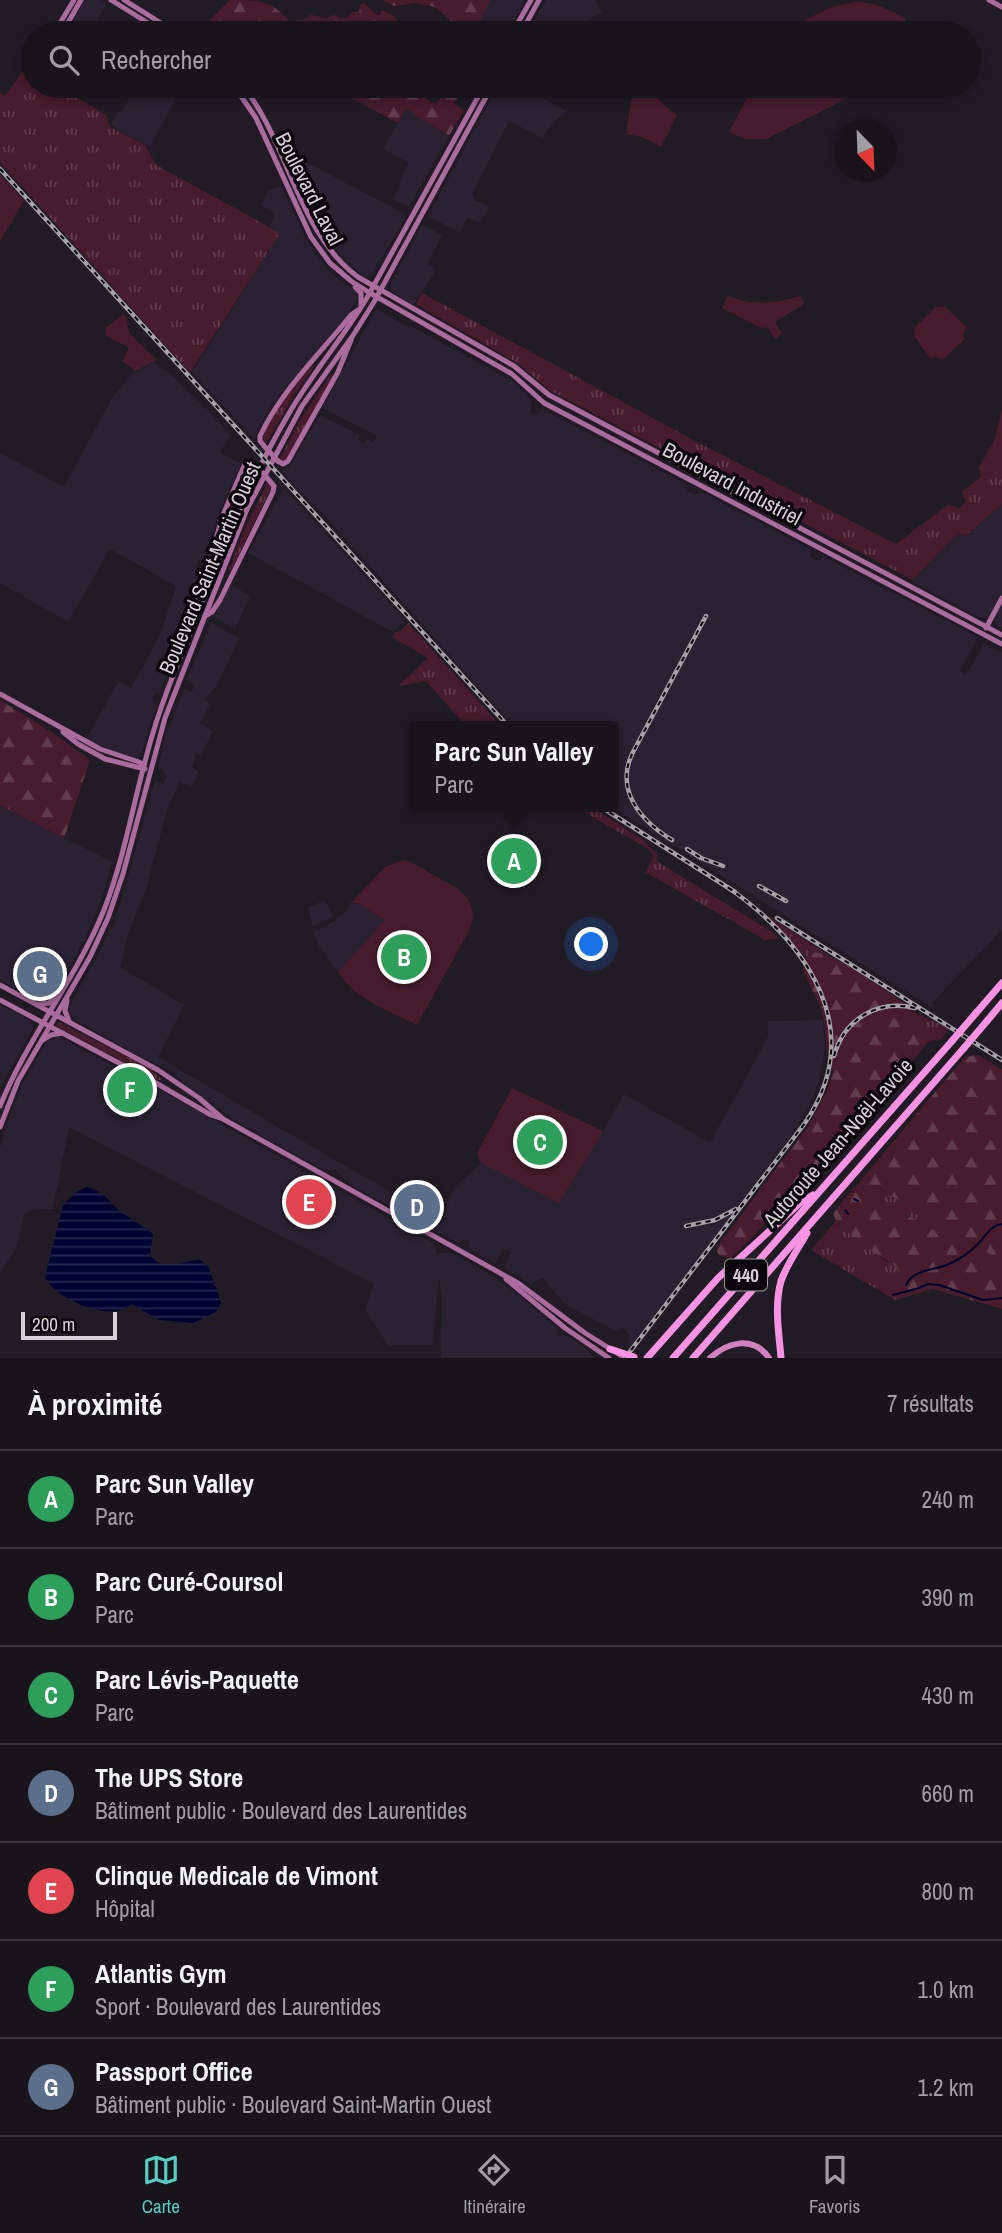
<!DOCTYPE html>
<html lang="fr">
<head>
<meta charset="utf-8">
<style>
  :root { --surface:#19141c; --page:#221d25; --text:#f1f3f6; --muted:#9f9ea3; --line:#37333b; --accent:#57cec1 }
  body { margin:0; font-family:"Archivo Narrow",sans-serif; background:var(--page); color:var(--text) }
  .compass { position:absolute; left:834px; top:119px; width:63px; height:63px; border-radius:50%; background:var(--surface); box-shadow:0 4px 10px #0003; rotate:157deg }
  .scale { position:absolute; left:21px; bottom:18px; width:96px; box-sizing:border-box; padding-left:7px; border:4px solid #d5d0d8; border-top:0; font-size:19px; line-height:24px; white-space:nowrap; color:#d5d0d8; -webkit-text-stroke:5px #09070b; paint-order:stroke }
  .you { position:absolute; left:592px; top:945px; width:24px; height:24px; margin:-18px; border:5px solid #fff; border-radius:50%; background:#1a73e8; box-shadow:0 0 0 10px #1a73e833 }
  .badge { display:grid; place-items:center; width:46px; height:46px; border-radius:50%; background:var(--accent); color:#fff; font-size:23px; font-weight:700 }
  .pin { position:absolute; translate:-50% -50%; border:4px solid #fff; box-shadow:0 2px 7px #0006 }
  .popup { position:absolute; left:409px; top:721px; width:210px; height:91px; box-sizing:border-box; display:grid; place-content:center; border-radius:7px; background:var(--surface); filter:drop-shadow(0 2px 5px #0005); font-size:23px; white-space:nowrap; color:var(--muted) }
  .popup b { font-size:26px; color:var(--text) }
  .popup::after { content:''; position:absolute; left:50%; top:100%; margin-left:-14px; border:14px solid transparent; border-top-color:var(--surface) }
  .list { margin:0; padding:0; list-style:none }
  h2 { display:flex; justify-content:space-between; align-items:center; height:91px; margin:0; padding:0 28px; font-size:30px }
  h2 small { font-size:23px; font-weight:400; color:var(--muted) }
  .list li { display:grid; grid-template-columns:46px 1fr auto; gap:21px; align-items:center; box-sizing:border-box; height:98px; padding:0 28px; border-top:2px solid var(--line) }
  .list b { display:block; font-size:26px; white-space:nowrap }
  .list p { margin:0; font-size:23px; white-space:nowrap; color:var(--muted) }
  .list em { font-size:23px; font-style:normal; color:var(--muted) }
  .icon { flex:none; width:38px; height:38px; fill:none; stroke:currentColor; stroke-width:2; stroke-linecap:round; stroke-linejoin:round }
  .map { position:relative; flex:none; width:1002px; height:1358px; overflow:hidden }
  .search { position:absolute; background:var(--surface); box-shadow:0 4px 10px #0003; left:21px; right:21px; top:21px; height:77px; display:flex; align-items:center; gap:18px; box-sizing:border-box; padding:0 24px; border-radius:38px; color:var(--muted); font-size:26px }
  .sheet { height:777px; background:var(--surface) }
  nav { display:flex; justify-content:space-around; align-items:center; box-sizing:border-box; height:98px; border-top:2px solid var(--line); background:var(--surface); font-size:19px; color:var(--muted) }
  nav a { display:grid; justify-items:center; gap:4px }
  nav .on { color:var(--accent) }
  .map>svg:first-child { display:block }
</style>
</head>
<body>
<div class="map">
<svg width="1002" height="1358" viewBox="0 0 1002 1358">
  <defs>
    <pattern id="grass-tufts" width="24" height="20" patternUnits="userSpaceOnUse" patternTransform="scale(1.75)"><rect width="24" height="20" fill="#481c2c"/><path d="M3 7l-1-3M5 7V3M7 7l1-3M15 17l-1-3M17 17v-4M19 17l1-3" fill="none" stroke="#623c4a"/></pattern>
    <pattern id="forest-firs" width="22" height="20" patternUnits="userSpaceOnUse" patternTransform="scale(1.75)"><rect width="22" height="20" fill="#481c2c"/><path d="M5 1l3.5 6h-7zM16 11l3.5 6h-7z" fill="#623c4a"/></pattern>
    <pattern id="water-rules" width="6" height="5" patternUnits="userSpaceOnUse" patternTransform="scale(1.75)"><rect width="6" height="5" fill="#000331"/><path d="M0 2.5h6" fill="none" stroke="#24274e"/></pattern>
  </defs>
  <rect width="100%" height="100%" fill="#211b26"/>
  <g fill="#2a2132">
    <polygon points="85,0 101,0 107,4 89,30 73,20"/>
    <polygon points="491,0 525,0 507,33 474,33"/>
    <polygon points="546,0 595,0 602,12 589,19 579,33 548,33 534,22"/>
    <polygon points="136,86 162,86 178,94 150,147 117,130 112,123 117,114 124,108"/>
    <polygon points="498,86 522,86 566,111 554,122 542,138 509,121 472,194 474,200 490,207 480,223 467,217 460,233 428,216"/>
    <polygon points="406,109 449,136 409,207 392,199 401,184 399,182 409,163 383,149"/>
    <polygon points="294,160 302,160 405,214 405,218 371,277 366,277 348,263 329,242 292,164"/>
    <polygon points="281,186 306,239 315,254 329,271 357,293 358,299 343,321 287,385 270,408 257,432 255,440 192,372 280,233 270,226 275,214 261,205 268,191"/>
    <polygon points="422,225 442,235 428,264 436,269 414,305 393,292 390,285"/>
    <polygon points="376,309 408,327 411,326 514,382 532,401 530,413 537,415 542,409 550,413 687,485 687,491 695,495 700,491 811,550 810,557 819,561 822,556 976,636 977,639 960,671 966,675 984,644 1002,652 1002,930 932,1003 934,1009 612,807 614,807 614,726 513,726 318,508 298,490 281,470 289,468 319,415 360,435 358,440 364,444 367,439 373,442 377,436 324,409 323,406"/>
    <polygon points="154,362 169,373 207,409 231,435 220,452 241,464 220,510 205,560 199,559 195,567 201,572 189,614 159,694 155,693 153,700 156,705 142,752 139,757 136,758 106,749 86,739 117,684 119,682 131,688 159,637 176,586 110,549 68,622 0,583 0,453 64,487 112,398 130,376"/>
    <polygon points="284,488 405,620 393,632 248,553"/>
    <polygon points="1002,504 1002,629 997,626 995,620 987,617 984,619 912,582 958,533 967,536"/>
    <polygon points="232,585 250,596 235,629 214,617 228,587"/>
    <polygon points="211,623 239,638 217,685 205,699 210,705 200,723 213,731 201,755 196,753 192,767 199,772 191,788 180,782 167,810 147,886 128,934 120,967 184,1005 158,1057 359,1174 443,1220 452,1190 481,1163 502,1172 603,1131 624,1094 710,1143 768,1037 768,1021 823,1020 825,1049 821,1074 811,1104 790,1137 628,1350 630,1335 622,1328 618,1332 568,1306 569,1304 564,1303 556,1294 543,1278 530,1284 504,1268 511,1252 501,1248 503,1249 495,1264 468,1247 469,1242 463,1239 459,1244 351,1185 335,1170 325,1170 263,1137 255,1130 238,1123 176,1076 176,1073 145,1059 72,1018 68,1012 72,1001 98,955 110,929 113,928 116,922 114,919 121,902 155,780 163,784 167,775 158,767 165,737 184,689 191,692 195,685 187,679"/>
    <polygon points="0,805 112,862 102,898 84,941 81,942 78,953 56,991 48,1000 41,1002 35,1000 0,980"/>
    <polygon points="325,900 333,916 313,927 308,908"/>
    <polygon points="358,903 386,920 338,972 319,946 313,933 333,922 347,911 350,904"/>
    <polygon points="0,1005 30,1020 33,1029 0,1088"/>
    <polygon points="59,1037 155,1088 160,1092 162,1091 428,1240 434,1245 437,1254 450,1252 489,1274 511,1289 558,1329 557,1334 563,1337 566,1335 583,1346 595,1358 441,1358 442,1296 439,1278 432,1345 388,1345 365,1310 374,1284 69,1127 53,1209 31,1210 24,1214 17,1247 0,1273 0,1148 4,1132 23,1083 39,1055 48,1041"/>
  </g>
  <g fill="url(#grass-tufts)">
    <polygon points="26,67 33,71 33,86 58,86 106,115 110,127 145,145 156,165 280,233 190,373 0,162 0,93 6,95"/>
    <polygon points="422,293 695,441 896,544 949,504 959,509 966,502 962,492 1002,460 1002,504 966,536 958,533 913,580 549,390 516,362 416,304"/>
    <path d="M312,365L314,367L294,395L266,444L263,440C265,419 297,382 312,365Z"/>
    <polygon points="331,374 333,377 287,460 283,461 280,459 300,420"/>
    <polygon points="251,466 254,468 233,511 212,564 228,509 246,469"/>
    <polygon points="268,482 272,486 270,490 231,571 229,570 246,526"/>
    <polygon points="408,623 501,726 466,726 426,681 400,686 400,684 428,658 392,637 395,632 399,632"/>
    <polygon points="575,807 592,807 643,840 657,854 656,861 769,930 779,939 763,940 760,937 645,872 654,856 647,848"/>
    <polygon points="767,915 828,955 811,952 806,957"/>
    <path d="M916,1013L950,1029L941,1039L928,1042C933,1026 926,1024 916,1013Z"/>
    <polygon points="59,1022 151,1069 162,1080 160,1081 56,1026"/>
    <polygon points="868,1182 1002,1261 1002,1270 862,1189"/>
    <polygon points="836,1221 837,1224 884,1260 893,1264 900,1272 899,1280 888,1296 811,1250"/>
  </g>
  <g fill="url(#forest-firs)">
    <path d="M230,0C257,0 272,0 289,21L303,20L311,15L326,18L333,15L346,19L352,12H359L360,5L364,3L377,15H380L382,10L395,17L403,33H223L206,24Z"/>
    <polygon points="383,0 491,0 474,33 448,33 450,25 449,19 435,7 416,3 394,6"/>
    <polygon points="329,86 430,86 422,89 421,93 429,101 435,104 441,98 442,86 465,86 454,104 464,110 449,136 406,109 398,123"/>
    <polygon points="0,700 53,733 90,760 64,838 0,805"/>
    <path d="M811,952C816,953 822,953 827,955C846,962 919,1010 929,1027C932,1032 930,1037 928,1042L815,1175L731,1258L720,1256L717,1252V1247L809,1125L828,1089L833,1071L827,1052L825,1025L820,1006L803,971L806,957Z"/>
    <polygon points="974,1055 980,1056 1002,1070 1002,1261 868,1182 862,1189 1002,1270 1002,1309 933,1289 895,1300 888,1296 899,1280 899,1271 893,1264 874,1253 837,1224 833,1213 964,1058"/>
  </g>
  <g fill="#481c2c">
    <path d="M854,2C874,2 888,9 905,18L906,23L901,33H780L829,8Z"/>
    <polygon points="638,86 645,86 666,107 677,115 661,147 642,137 626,134 631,101"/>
    <polygon points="784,86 867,86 856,94 766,139 745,139 729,132 752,89 760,98"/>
    <polygon points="0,174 24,200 0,242"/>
    <path d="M728,295C750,307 778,303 801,296L804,304L775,322L782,334L775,339L767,327L763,329L722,308Z"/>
    <polygon points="937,306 945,307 967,327 963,334 965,339 942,360 937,357 930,358 914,336 915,327"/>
    <path d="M123,314C131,323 125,327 131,335L157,360L136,371L122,361L129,348L105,335L106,328Z"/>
    <polygon points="1002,408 1002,460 981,477 979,467 995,439"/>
    <polygon points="512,841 534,853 517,882 495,870"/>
    <path d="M403,860L409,861L458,889C472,900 476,912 470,929L417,1025C391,1012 353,998 338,972L385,920L358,903L350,904L385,867Z"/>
    <polygon points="512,1088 603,1131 559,1203 481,1163 477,1153"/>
  </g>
  <path fill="url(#water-rules)" d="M87,1187C107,1193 109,1203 124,1214C133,1221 144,1226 153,1234L150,1255C161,1272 183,1260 201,1260L209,1268L221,1302L216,1312L193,1323L159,1320L132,1304C128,1306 122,1311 117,1311C96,1315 53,1296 45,1277L63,1205L76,1192Z"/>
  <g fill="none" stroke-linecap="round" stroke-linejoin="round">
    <g stroke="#000331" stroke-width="2">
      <polyline points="854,1199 858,1201"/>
      <polyline points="845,1210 848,1214"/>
      <path d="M906,1285C914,1268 935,1271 949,1264C958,1260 970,1252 977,1245C986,1236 989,1226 1002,1224"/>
      <polyline points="893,1295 919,1288 928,1284 939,1285 983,1300 1002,1298"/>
    </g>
    <g stroke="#ab6b9d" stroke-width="5">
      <polyline points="111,0 164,33"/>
      <polyline points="124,0 177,33"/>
      <polyline points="989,0 1002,7"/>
      <polyline points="54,33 74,0"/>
      <polyline points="62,33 81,0"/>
      <polyline points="512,33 531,0"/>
      <polyline points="521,33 539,0"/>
      <polyline points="234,86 256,118 311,237 330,263 351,281 370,293 512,374 544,403 1002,644"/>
      <path d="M243,86C290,145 296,231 358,277L514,366L549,395L1002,635"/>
      <polyline points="355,287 361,293 361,305"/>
      <path d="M265,447L260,441V436C282,389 320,354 351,315L358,310"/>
      <polyline points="278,461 283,464 288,461 338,372 351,340"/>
      <polyline points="198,613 197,603 223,515 244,466 250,462 255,465"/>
      <polyline points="205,616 212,612 220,600 273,492 274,486 268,479"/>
      <polyline points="986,628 1002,598"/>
      <polyline points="0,694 100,749 139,762 144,765"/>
      <polyline points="63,732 78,744 105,759 145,769"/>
      <polyline points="0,985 158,1070 199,1098 222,1118"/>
      <polyline points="0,1000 149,1079 211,1115 223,1119 518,1283 585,1333 625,1358"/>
      <polyline points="67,1000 65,1011 69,1021"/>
      <polyline points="38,1004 49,1003 57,996"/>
      <polyline points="43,1040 51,1035 63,1033"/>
      <path d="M0,1106C28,1037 76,979 104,910C129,846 137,776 160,711C171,678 186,645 198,612C224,544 251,478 288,415C312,373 344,337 368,296L484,86"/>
      <polyline points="0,1127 18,1081 90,957 108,918 123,874 165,718 247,509 302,406 352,337 374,302 492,86"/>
      <polyline points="506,1279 565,1328 609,1358"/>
    </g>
    <path stroke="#d380c1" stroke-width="6" d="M710,1358C728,1342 753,1335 769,1358"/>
    <g stroke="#f793e2" stroke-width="7">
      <polyline points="976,1013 1002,983"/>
      <polyline points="987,1021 1002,1003"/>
      <polyline points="647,1358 718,1278 800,1203 813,1195"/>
      <polyline points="673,1358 952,1041"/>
      <polyline points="693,1358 964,1048"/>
      <path d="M781,1358C779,1333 774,1306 781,1281C787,1264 798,1249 807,1233"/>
    </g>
    <g stroke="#a6a0a9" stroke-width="4.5">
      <g id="rail">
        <polyline points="0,169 508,726"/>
        <polyline points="601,807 735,892"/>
        <path d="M672,840C641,821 615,791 632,754L706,616"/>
        <polyline points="687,849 701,858 723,866"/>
        <polyline points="759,886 786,901"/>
        <polyline points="777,918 1002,1060"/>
        <path d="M834,1056C844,1019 878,999 915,1008"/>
        <polyline points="686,1226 715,1220 736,1209"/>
        <path d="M625,1358L805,1123C868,1030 808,944 729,888"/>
      </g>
    </g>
    <use href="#rail" stroke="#09070b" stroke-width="2" stroke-dasharray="5" stroke-linecap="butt"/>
    <g stroke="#ab6b9d" stroke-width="5">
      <polyline points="265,447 278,461"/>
      <polyline points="255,465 268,479"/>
    </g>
    <g stroke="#f793e2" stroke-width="7">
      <polyline points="952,1041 976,1013"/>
      <polyline points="964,1048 987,1021"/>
      <polyline points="610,1349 634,1357"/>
    </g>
  </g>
  <g text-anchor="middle" stroke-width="7" stroke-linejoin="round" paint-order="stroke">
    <rect fill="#09070b" stroke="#98949a" stroke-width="2" x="725" y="1259.5" width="42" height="31" rx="5"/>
    <g font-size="19" font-weight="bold" fill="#d5d0d8">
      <text x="746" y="1282">440</text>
    </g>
    <g font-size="21" fill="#d5d0d8" stroke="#09070b">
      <text transform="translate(309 189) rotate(63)" y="7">Boulevard Laval</text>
      <text transform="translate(732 484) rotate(28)" y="7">Boulevard Industriel</text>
      <text transform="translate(210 568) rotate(-67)" y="7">Boulevard Saint-Martin Ouest</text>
      <text transform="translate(838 1143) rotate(-49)" y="7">Autoroute Jean-Noël-Lavoie</text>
    </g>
  </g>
</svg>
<svg class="compass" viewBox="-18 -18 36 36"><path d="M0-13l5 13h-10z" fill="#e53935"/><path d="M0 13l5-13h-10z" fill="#9f9ea3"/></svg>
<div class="scale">200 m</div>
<div class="you"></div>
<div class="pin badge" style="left:514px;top:861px;background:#2e9e5b">A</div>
<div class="popup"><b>Parc Sun Valley</b>Parc</div>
<div class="pin badge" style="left:404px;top:957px;background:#2e9e5b">B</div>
<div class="pin badge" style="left:540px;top:1142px;background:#2e9e5b">C</div>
<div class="pin badge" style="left:417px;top:1207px;background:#5c6f8a">D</div>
<div class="pin badge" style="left:309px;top:1202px;background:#e0444e">E</div>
<div class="pin badge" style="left:130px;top:1090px;background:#2e9e5b">F</div>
<div class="pin badge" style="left:40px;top:974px;background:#5c6f8a">G</div>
<div class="search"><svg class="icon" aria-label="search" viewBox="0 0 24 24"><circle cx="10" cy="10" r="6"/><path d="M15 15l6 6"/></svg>Rechercher</div>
</div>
<section class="sheet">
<h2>À proximité<small>7 résultats</small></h2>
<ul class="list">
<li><span class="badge" style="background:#2e9e5b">A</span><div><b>Parc Sun Valley</b><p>Parc</p></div><em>240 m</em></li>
<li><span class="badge" style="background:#2e9e5b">B</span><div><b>Parc Curé-Coursol</b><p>Parc</p></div><em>390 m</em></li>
<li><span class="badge" style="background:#2e9e5b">C</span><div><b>Parc Lévis-Paquette</b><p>Parc</p></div><em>430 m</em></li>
<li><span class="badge" style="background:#5c6f8a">D</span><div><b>The UPS Store</b><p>Bâtiment public · Boulevard des Laurentides</p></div><em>660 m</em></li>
<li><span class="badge" style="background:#e0444e">E</span><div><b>Clinque Medicale de Vimont</b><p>Hôpital</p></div><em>800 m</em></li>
<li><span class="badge" style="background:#2e9e5b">F</span><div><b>Atlantis Gym</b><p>Sport · Boulevard des Laurentides</p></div><em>1.0 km</em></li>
<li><span class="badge" style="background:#5c6f8a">G</span><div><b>Passport Office</b><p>Bâtiment public · Boulevard Saint-Martin Ouest</p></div><em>1.2 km</em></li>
</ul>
</section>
<nav>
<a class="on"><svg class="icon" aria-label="map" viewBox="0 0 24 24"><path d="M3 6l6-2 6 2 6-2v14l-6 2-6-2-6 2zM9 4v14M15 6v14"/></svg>Carte</a>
<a><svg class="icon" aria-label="directions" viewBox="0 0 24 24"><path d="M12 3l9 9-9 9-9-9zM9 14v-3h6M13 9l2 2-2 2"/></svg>Itinéraire</a>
<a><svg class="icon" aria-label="saved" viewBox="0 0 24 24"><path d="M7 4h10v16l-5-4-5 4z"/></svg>Favoris</a>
</nav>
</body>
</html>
